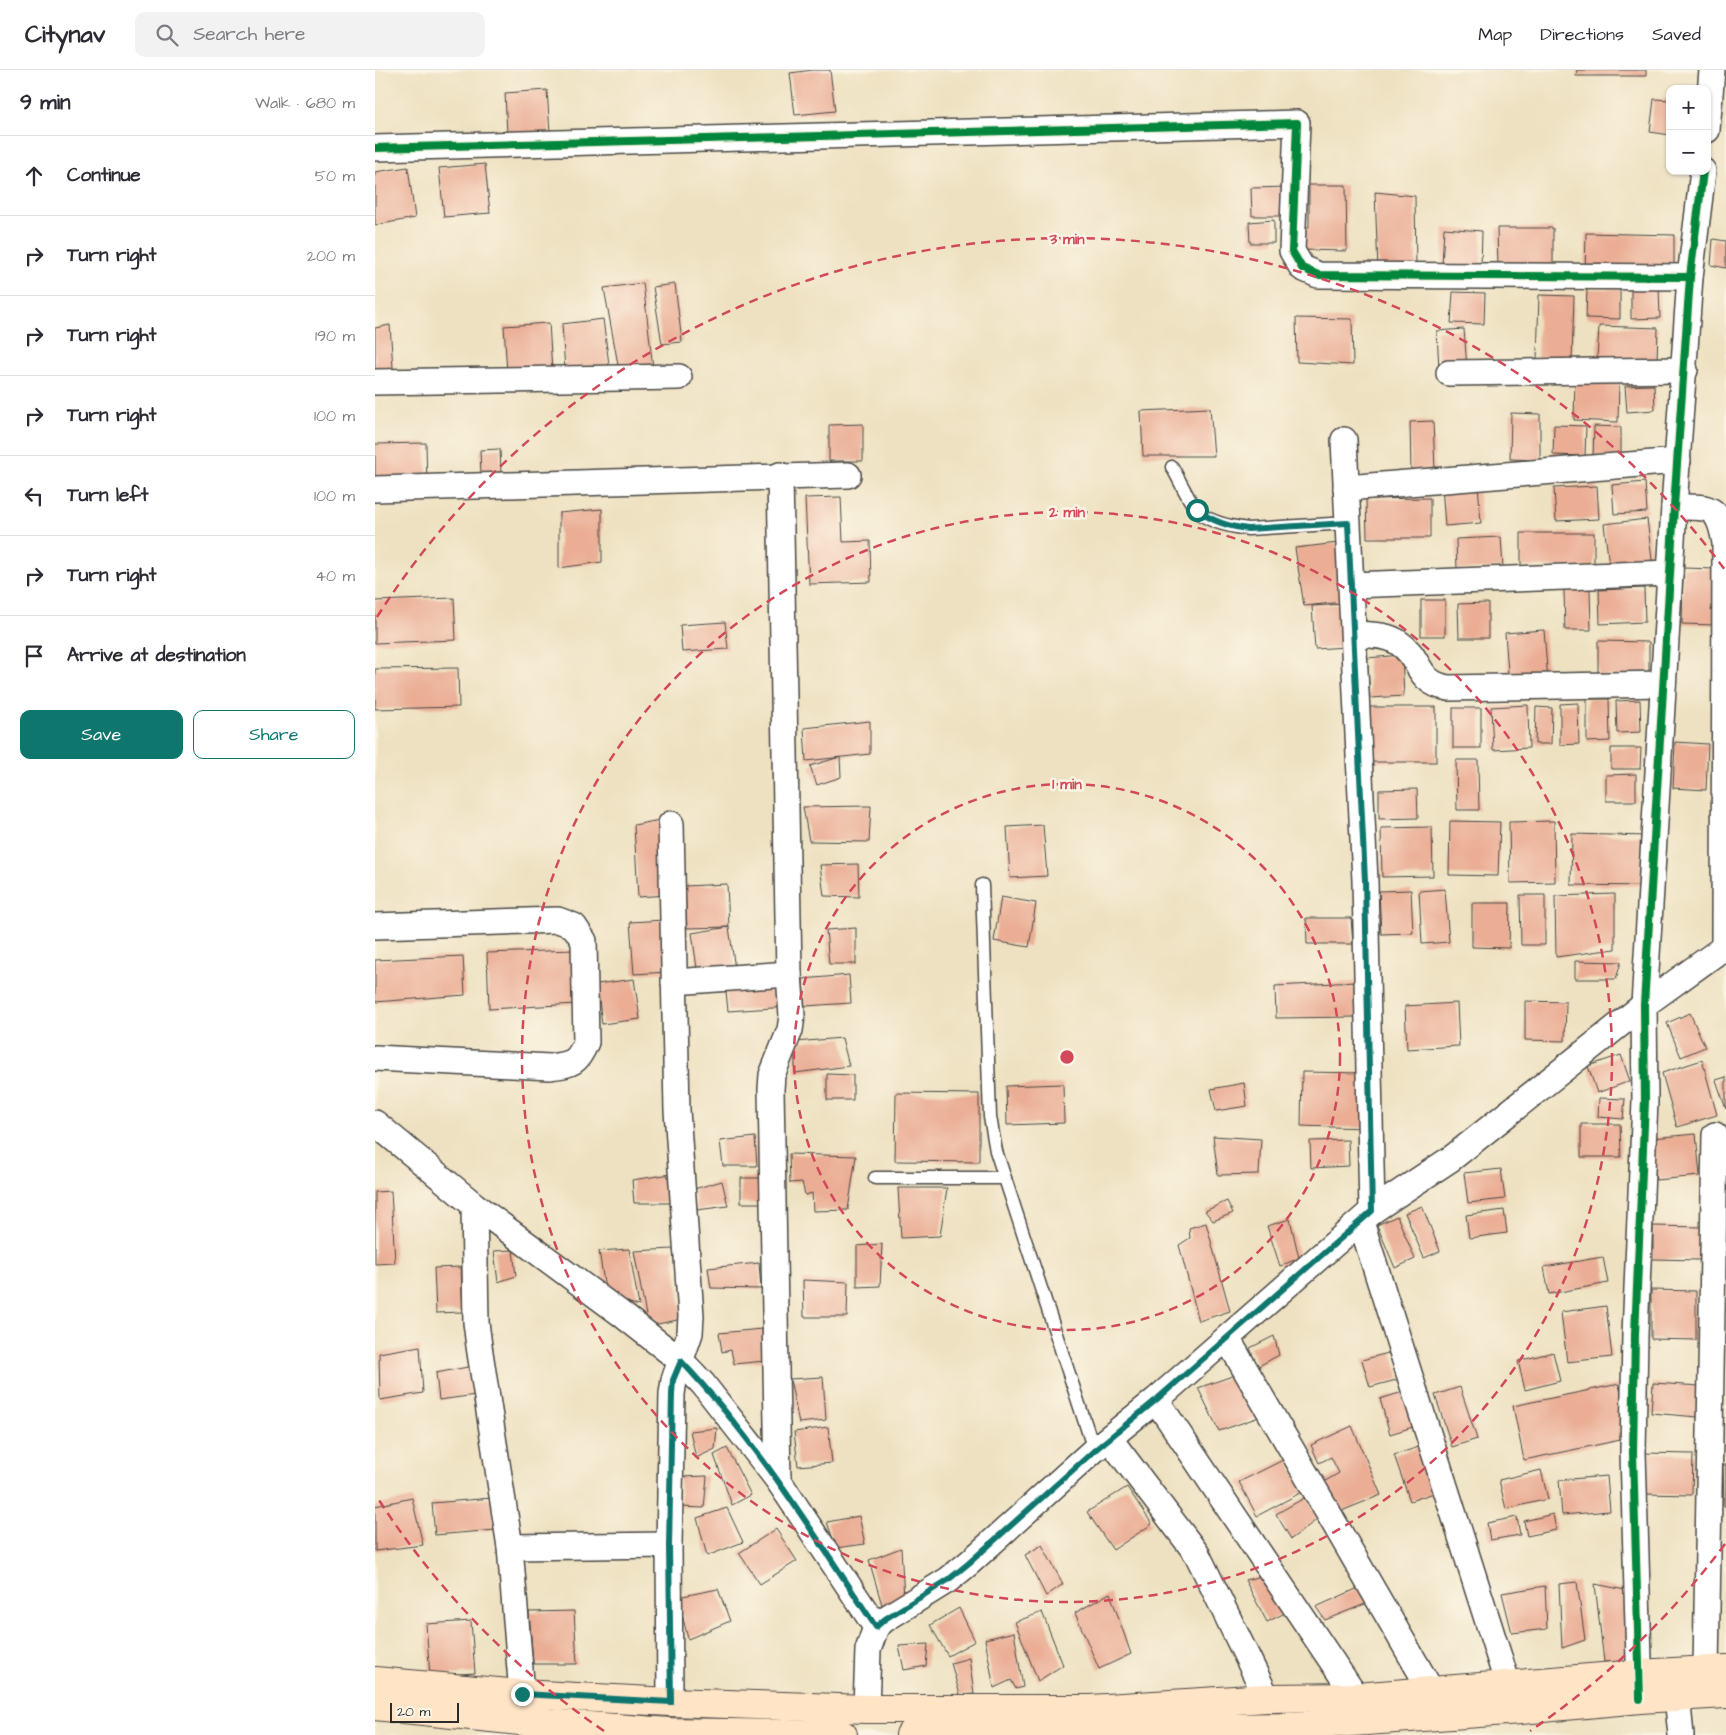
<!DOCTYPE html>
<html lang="en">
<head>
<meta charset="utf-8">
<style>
  :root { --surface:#fff; --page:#f2f2f3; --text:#2b2b33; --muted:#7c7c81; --line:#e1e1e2; --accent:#0f766e }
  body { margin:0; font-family:"Architects Daughter",sans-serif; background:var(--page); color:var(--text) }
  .controls { position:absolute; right:15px; top:15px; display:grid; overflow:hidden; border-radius:10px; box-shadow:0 1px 4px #0004 }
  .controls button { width:45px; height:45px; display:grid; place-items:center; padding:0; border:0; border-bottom:1px solid var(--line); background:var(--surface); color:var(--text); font:25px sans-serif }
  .scale { position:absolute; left:15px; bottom:12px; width:69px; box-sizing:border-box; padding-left:5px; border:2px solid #2b2b2b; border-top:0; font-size:14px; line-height:18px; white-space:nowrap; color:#2b2b2b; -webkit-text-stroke:4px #fcf5e5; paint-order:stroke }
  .stop { position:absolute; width:15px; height:15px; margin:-11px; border:4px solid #0f766e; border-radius:50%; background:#fff }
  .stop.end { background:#0f766e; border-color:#fff; box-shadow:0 1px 5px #0008 }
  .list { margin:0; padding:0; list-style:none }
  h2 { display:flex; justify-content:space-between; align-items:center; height:65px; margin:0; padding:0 20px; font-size:21px }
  h2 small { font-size:16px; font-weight:400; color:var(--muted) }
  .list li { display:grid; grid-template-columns:32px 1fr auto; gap:15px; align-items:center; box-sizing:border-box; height:80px; padding:0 20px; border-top:1px solid var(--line) }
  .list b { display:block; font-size:19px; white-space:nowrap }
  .list em { font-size:16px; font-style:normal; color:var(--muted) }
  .actions { display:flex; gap:10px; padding:15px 20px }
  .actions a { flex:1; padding:11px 0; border:1px solid var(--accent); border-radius:10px; text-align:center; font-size:18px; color:var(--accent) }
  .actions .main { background:var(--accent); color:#fff }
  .icon { flex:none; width:28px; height:28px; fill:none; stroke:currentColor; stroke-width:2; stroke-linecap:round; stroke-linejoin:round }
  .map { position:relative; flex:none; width:1351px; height:1665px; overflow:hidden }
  header { display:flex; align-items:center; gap:30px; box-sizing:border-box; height:70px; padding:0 25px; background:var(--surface); border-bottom:1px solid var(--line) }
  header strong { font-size:24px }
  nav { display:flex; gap:28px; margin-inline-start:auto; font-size:18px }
  .search { width:350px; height:45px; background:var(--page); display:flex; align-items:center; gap:12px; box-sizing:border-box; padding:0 18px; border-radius:10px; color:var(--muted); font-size:19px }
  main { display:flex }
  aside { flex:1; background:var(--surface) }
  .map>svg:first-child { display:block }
</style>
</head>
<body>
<header>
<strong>Citynav</strong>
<div class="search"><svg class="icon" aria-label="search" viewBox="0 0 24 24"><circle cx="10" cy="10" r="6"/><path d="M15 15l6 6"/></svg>Search here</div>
<nav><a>Map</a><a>Directions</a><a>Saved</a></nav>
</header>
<main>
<aside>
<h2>9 min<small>Walk · 680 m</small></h2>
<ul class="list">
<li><svg class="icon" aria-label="ahead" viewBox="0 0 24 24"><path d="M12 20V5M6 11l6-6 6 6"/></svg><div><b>Continue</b></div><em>50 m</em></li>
<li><svg class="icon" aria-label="right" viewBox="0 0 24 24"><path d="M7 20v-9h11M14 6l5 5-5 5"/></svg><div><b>Turn right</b></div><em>200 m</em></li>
<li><svg class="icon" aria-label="right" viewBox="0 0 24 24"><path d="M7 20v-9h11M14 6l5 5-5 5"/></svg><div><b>Turn right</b></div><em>190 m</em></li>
<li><svg class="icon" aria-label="right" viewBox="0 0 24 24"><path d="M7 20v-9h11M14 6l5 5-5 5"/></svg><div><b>Turn right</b></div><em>100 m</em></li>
<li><svg class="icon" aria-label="left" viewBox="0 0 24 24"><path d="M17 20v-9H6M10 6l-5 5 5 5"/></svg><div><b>Turn left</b></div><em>100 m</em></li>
<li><svg class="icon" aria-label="right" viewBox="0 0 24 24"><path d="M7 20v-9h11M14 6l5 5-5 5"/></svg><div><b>Turn right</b></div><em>40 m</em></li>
<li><svg class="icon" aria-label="arrive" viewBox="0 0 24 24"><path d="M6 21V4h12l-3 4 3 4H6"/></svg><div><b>Arrive at destination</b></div></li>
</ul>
<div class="actions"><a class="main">Save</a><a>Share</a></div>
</aside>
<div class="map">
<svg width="1351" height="1665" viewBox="0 0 1351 1665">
  <rect width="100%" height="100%" fill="#fcf5e5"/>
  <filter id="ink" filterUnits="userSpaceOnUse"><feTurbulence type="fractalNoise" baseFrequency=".02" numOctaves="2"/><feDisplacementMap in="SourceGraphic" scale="10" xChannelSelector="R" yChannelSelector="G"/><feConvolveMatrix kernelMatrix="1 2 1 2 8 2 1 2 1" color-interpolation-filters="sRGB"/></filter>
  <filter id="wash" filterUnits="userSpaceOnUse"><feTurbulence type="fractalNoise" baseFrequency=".0096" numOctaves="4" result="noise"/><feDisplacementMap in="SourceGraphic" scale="20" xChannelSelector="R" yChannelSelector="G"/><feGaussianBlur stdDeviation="1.12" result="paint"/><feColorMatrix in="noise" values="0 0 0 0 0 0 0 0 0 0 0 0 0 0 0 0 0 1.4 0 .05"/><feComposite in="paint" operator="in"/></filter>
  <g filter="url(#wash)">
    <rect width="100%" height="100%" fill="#eee1c1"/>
    <g id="blocks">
      <g fill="#ebae95">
        <polygon points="438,0 455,0 460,41 420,45 415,3"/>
        <polygon points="1202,0 1271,0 1271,6 1201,6"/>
        <polygon points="172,20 175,62 132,64 130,23"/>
        <polygon points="1279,29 1295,30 1295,65 1275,62"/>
        <polygon points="110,94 115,143 69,147 64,98"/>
        <polygon points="33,97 40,148 0,155 0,102"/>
        <polygon points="934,115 971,115 972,181 927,180 927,158 934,157"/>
        <polygon points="915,117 914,146 877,146 876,118"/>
        <polygon points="1000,122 1040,126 1041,199 1003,200"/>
        <polygon points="899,150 899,173 875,173 874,152"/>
        <polygon points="1069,158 1107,161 1106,198 1067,196"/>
        <polygon points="1122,158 1178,158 1178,195 1123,195"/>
        <polygon points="1211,163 1299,165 1299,206 1210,204"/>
        <polygon points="1338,169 1351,171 1351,198 1336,195"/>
        <polygon points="268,213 278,298 244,300 229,218"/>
        <polygon points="300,214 307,272 287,274 278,217"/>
        <polygon points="1256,217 1284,217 1285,248 1256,249"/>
        <polygon points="1212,219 1245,219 1245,249 1211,248"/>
        <polygon points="1078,222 1110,223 1109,254 1076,253"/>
        <polygon points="1164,225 1199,226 1197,291 1162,290"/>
        <polygon points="921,248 977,249 978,295 922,292"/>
        <polygon points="228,249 235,302 190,301 187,254"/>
        <polygon points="174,253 177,301 132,303 129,256"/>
        <polygon points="15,255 18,298 0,300 0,258"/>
        <polygon points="1224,256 1283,258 1282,292 1222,289"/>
        <polygon points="1089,259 1092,298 1064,300 1062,261"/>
        <polygon points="1200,310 1244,312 1243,352 1199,350"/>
        <polygon points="1279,315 1280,340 1252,342 1250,316"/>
        <polygon points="835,338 839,386 768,386 766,341"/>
        <polygon points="1136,343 1165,344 1165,390 1135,389"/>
        <polygon points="1058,351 1060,401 1036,402 1035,352"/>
        <polygon points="488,354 488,391 454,391 454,355"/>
        <polygon points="1179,355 1211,356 1210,386 1178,385"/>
        <polygon points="1219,356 1246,357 1246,387 1218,387"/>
        <polygon points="51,373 52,414 0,415 0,374"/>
        <polygon points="125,379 126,405 106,406 105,380"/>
        <polygon points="1270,412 1272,442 1239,444 1237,415"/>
        <polygon points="1103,414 1106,453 1070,456 1067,416"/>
        <polygon points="1222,416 1224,449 1181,451 1179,418"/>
        <polygon points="466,427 468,472 495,471 496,512 434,514 430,428"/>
        <polygon points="1055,428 1055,468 992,468 991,429"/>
        <polygon points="227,439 227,492 184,498 184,443"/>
        <polygon points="1272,449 1278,498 1235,503 1229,454"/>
        <rect x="1146" y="463" width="73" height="34"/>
        <polygon points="1126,467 1128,498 1082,500 1081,469"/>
        <polygon points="963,473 968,532 929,536 920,478"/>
        <polygon points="1308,498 1341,499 1340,555 1307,554"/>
        <polygon points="1269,518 1270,552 1225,554 1224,520"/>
        <polygon points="1189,519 1215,519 1216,560 1190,560"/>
        <polygon points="79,528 81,570 0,573 0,531"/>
        <rect x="1046" y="530" width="24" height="36"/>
        <polygon points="1113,533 1113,568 1084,568 1083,534"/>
        <polygon points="968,534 971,577 940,579 937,536"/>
        <polygon points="350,552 353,579 307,582 305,555"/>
        <polygon points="1169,560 1173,612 1134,615 1130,563"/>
        <polygon points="1223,571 1274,572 1274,607 1223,606"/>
        <polygon points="1027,585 1029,626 995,628 992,588"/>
        <polygon points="83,598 84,637 0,639 0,599"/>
        <polygon points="1212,629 1234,629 1235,671 1212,672"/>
        <polygon points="1265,630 1266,662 1242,663 1241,631"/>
        <polygon points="1203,633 1204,674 1185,675 1185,634"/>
        <polygon points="1153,635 1154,678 1118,680 1116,637"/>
        <rect x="995" y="637" width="66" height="55"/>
        <polygon points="1161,637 1177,638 1176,674 1160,674"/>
        <rect x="1078" y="638" width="28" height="40"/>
        <polygon points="495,651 495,684 431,691 429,658"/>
        <polygon points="1300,672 1333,674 1331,720 1298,718"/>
        <polygon points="1236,678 1266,678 1265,699 1236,699"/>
        <polygon points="465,687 466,707 442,715 435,696"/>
        <polygon points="1081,690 1103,690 1104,740 1082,740"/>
        <polygon points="1261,704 1261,731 1231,731 1231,705"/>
        <polygon points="1042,719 1043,748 1004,749 1004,720"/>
        <polygon points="496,736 494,772 434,771 428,737"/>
        <polygon points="290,749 292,825 263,827 259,755"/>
        <polygon points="1075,751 1125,752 1123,806 1074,805"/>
        <polygon points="1179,751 1180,812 1135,813 1134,752"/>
        <polygon points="668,755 672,806 635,808 632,757"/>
        <polygon points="1057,757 1058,806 1007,807 1006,758"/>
        <polygon points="1197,764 1273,766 1272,816 1196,815"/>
        <polygon points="483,794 484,827 449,826 445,795"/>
        <polygon points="352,814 354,857 312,858 310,816"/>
        <polygon points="1070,819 1074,872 1047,874 1044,821"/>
        <polygon points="1036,820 1038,863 1006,864 1004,821"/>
        <polygon points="1240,824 1240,879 1181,887 1180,826"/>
        <polygon points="1145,825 1170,825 1170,875 1146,875"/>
        <polygon points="626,827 661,833 654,877 619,871"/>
        <polygon points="1097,833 1135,833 1134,878 1097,877"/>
        <polygon points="931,848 976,848 978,874 932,874"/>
        <polygon points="289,850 293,902 259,904 255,852"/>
        <polygon points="354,857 360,899 323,905 317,863"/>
        <polygon points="481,858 481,894 454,894 451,860"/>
        <polygon points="199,880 201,934 114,939 112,883"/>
        <polygon points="88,886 90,925 0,932 0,890"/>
        <polygon points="1200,891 1246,892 1241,909 1200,909"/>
        <polygon points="474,905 476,933 430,936 428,909"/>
        <polygon points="409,907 412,937 353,941 350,912"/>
        <polygon points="259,909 265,949 227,954 222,914"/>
        <polygon points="981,912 982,947 901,948 900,916"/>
        <polygon points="1150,931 1191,932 1190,971 1150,970"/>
        <polygon points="1082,933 1084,976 1032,979 1030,936"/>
        <polygon points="1315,943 1330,977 1306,987 1292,953"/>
        <polygon points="467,968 474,996 420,1003 420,972"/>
        <polygon points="1246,985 1255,1011 1222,1023 1213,996"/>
        <polygon points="1327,990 1342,1045 1302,1057 1287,1003"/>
        <polygon points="927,1002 990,1003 990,1058 926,1056"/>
        <polygon points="452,1004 478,1005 478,1030 452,1030"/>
        <polygon points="1351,1007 1351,1039 1341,1010"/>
        <polygon points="869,1013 872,1036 841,1041 836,1019"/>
        <polygon points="688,1014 689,1053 632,1055 631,1016"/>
        <polygon points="521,1023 604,1024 604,1092 520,1091"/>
        <polygon points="1224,1028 1250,1029 1248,1049 1223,1047"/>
        <polygon points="1206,1054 1245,1054 1246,1087 1206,1087"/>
        <polygon points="1321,1064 1325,1106 1281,1110 1277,1068"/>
        <polygon points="838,1066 886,1069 884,1104 843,1105"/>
        <polygon points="380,1067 382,1096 348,1096 345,1071"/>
        <polygon points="973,1070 974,1096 936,1098 935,1071"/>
        <polygon points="414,1084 481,1086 473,1140 438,1141 437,1123 430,1125 427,1112 415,1113"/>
        <polygon points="1126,1099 1130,1129 1093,1133 1089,1103"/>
        <polygon points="296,1104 298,1133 259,1133 257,1110"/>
        <rect x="366" y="1108" width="28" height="25"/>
        <polygon points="347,1111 353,1136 322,1140 319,1119"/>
        <polygon points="523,1118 572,1118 565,1166 526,1168"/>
        <polygon points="16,1121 20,1193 0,1194 0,1122"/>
        <polygon points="852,1131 858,1143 838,1151 830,1141"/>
        <polygon points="1047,1136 1065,1181 1049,1188 1030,1143"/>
        <polygon points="1129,1140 1132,1163 1094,1168 1091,1145"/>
        <polygon points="1022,1146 1040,1189 1020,1198 1002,1155"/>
        <polygon points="915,1149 924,1188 905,1196 892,1156"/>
        <polygon points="831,1153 855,1241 824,1251 804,1175 815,1168 814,1158"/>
        <polygon points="1278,1156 1326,1157 1325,1190 1278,1189"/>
        <polygon points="507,1174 505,1216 482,1217 482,1176"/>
        <polygon points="254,1179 264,1236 231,1225 224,1181"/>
        <polygon points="298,1179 307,1249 273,1256 259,1181"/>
        <polygon points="138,1180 141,1206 123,1212 119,1181"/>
        <polygon points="1228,1187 1233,1213 1174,1224 1169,1197"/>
        <polygon points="384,1193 386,1219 336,1218 333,1198"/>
        <polygon points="86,1197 88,1242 61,1243 59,1198"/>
        <polygon points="428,1210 473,1212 472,1247 429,1247"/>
        <polygon points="1276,1220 1321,1221 1321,1270 1276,1269"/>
        <polygon points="1231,1236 1237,1287 1192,1292 1186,1242"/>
        <polygon points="387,1259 390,1291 359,1294 356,1280 347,1282 344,1263"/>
        <polygon points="899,1266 904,1285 882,1297 875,1278"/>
        <polygon points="45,1276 48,1323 5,1330 4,1283"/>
        <polygon points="1017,1282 1025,1309 995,1317 987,1290"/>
        <polygon points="1178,1282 1185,1311 1150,1320 1143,1291"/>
        <polygon points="98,1296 101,1325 64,1330 61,1303"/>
        <polygon points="863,1304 887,1346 844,1361 823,1318"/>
        <polygon points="448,1307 451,1350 424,1353 415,1309"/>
        <polygon points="1278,1313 1325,1316 1323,1347 1276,1343"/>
        <polygon points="1244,1314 1255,1368 1149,1390 1138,1336"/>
        <polygon points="1085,1317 1102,1369 1077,1377 1060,1325"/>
        <polygon points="1031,1321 1041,1356 1015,1364 1005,1329"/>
        <polygon points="977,1356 1006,1425 964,1442 962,1430 954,1432 947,1413 964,1403 956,1387 944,1393 936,1375"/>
        <polygon points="453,1357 457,1393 423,1396 419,1362"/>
        <polygon points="342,1358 340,1379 321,1388 315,1361"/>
        <polygon points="1050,1375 1065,1421 1035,1431 1019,1385"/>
        <polygon points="352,1378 376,1425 357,1435 339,1385"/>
        <polygon points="1269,1383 1318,1384 1317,1425 1269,1424"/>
        <polygon points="912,1388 929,1421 882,1446 864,1412"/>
        <polygon points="1348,1395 1351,1395 1351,1436 1349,1436"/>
        <polygon points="1166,1400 1173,1429 1131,1439 1124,1410"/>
        <polygon points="332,1406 329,1438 306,1437 304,1407"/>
        <polygon points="1232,1406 1235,1441 1187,1445 1184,1410"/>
        <polygon points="752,1417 777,1454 738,1480 712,1442"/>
        <polygon points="931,1427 944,1448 916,1469 901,1444"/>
        <polygon points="37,1428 48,1475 0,1481 0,1436"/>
        <polygon points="117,1428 120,1460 60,1465 57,1433"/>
        <polygon points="352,1438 368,1472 332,1486 322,1448"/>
        <polygon points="1178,1444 1181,1460 1152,1466 1149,1451"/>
        <polygon points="484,1446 490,1474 461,1478 452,1452"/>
        <polygon points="1142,1447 1145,1465 1115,1470 1112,1453"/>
        <polygon points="401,1459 422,1491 385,1514 364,1483"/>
        <polygon points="667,1475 688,1514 671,1526 650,1485"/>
        <polygon points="526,1478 529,1528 507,1535 494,1490"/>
        <polygon points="891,1505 914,1541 892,1552 870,1510"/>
        <polygon points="1202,1512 1210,1570 1187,1578 1184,1514"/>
        <polygon points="1220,1514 1250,1520 1255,1591 1229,1592"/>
        <polygon points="988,1516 995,1532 950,1550 941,1537"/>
        <polygon points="1170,1516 1172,1559 1137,1563 1127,1523"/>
        <polygon points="343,1519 355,1551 313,1569 303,1527"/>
        <polygon points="735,1523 756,1584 724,1599 700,1543"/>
        <polygon points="584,1538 600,1571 573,1586 555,1555"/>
        <polygon points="199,1541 202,1594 158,1594 154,1542"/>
        <polygon points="667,1542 688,1595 663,1611 640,1552"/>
        <polygon points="96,1551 100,1603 55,1606 51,1554"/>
        <polygon points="639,1562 648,1617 641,1619 636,1610 619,1618 610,1569"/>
        <polygon points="553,1574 551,1596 529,1600 524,1576"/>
        <polygon points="594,1588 599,1624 585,1625 576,1593"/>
      </g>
    </g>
  </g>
  <g filter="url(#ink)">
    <use href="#blocks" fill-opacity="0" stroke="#484642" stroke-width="1"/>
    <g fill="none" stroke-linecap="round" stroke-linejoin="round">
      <g stroke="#484642" stroke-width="15">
        <g id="service">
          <path d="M797,397C803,407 815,433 822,441C834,452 858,457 873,459L973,453"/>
          <polyline points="607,815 615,1047 621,1081 719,1380"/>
          <polyline points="500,1108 630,1108"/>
        </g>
      </g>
      <g stroke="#484642" stroke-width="28">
        <g id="minor">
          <polyline points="1332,60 1337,0"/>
          <polyline points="0,78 922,53 917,181 927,198 943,205 1315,207"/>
          <polyline points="1074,303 1310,300"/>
          <polyline points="0,312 304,307"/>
          <polyline points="969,370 990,811 997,1141"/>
          <polyline points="971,418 1303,391"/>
          <polyline points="0,419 473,405"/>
          <path d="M1299,437C1335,437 1343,434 1350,473L1349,878"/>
          <polyline points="976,515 1295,503"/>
          <path d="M979,564C993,565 1012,564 1024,573C1047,588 1040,612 1073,618L1288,614"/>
          <path d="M0,856L183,850L199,856L209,871L211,972C202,994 197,994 175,997L0,988"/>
          <polyline points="299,912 414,904"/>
          <polyline points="0,1053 99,1135 245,1243 306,1291 328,1314 403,1410 501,1557"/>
          <polyline points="99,1135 101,1252 104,1276 135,1477 147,1624"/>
          <polyline points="986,1152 1133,1615"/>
          <polyline points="852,1268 1057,1622"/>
          <polyline points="781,1330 981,1627"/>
          <polyline points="734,1368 822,1484 892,1628"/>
          <polyline points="403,1410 396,1019 397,1005 415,960 417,946 414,904 405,405"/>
          <polyline points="135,1477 294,1475"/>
          <polyline points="1331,1599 1340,1065"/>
          <polyline points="1265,1624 1258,1383 1260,1264 1270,1031 1269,935 1299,437 1315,207 1328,101"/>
          <polyline points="1302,1626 1306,1665"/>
          <polyline points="295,1632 294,1475 297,1324 299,1310 315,1263 316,1246 302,1040 296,754"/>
          <polyline points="491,1639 493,1580 501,1557 510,1549 573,1510 594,1493 719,1380 781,1330 997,1141 1077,1088 1269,935 1351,876"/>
        </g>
      </g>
      <g stroke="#484642" stroke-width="30">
        <g id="secondary">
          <polyline points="0,1611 147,1624 295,1632 491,1639 715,1639 892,1628 981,1627 1264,1604 1351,1599"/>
          <polyline points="0,1636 144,1651 295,1662 468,1665"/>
          <polyline points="535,1665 908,1657 1146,1640 1265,1629 1351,1624"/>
        </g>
      </g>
      <use href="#service" stroke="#fff" stroke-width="12"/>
      <use href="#minor" stroke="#fff" stroke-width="25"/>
      <use href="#secondary" stroke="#ffe4c6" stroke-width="28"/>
      <g stroke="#fcf5e5" stroke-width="11">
        <g id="cycleway">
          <polyline points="0,78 922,53 917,181 927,198 943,205 1315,207"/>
          <polyline points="1265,1629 1258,1383 1260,1264 1270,1031 1269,935 1299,437 1315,207 1328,101"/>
        </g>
      </g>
      <use href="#cycleway" stroke="#00873e" stroke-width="8"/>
    </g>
  </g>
  <g fill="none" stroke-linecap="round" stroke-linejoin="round" filter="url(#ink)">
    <path stroke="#0f766e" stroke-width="6" d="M147,1624L296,1632L294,1476L297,1324L298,1310L306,1291C382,1371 440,1466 501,1557L510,1549L573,1510L594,1493L720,1380L781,1330L997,1141L990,811L973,453L873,459C855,457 837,451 822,440"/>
  </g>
  <g fill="none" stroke="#d1495b" stroke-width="2.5" stroke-dasharray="9 6">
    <circle cx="692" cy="987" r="273"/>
    <circle cx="692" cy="987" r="545"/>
    <path d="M1350 1474A818 818 0 0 1 1155 1661M229 1661A818 818 0 0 1 2 1427M2 547A818 818 0 0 1 1350 500"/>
  </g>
  <circle cx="692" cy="987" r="8" fill="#d1495b" stroke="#fcf5e5" stroke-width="2.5"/>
  <g font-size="15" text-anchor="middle" font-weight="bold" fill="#d1495b" stroke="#fcf5e5" stroke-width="5" stroke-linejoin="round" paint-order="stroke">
    <text x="692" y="174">3 min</text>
    <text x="692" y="447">2 min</text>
    <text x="692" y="719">1 min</text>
  </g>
</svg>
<div class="controls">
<button>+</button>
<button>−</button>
</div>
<div class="scale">20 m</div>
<div class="stop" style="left:822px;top:440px"></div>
<div class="stop end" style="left:147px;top:1624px"></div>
</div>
</main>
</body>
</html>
